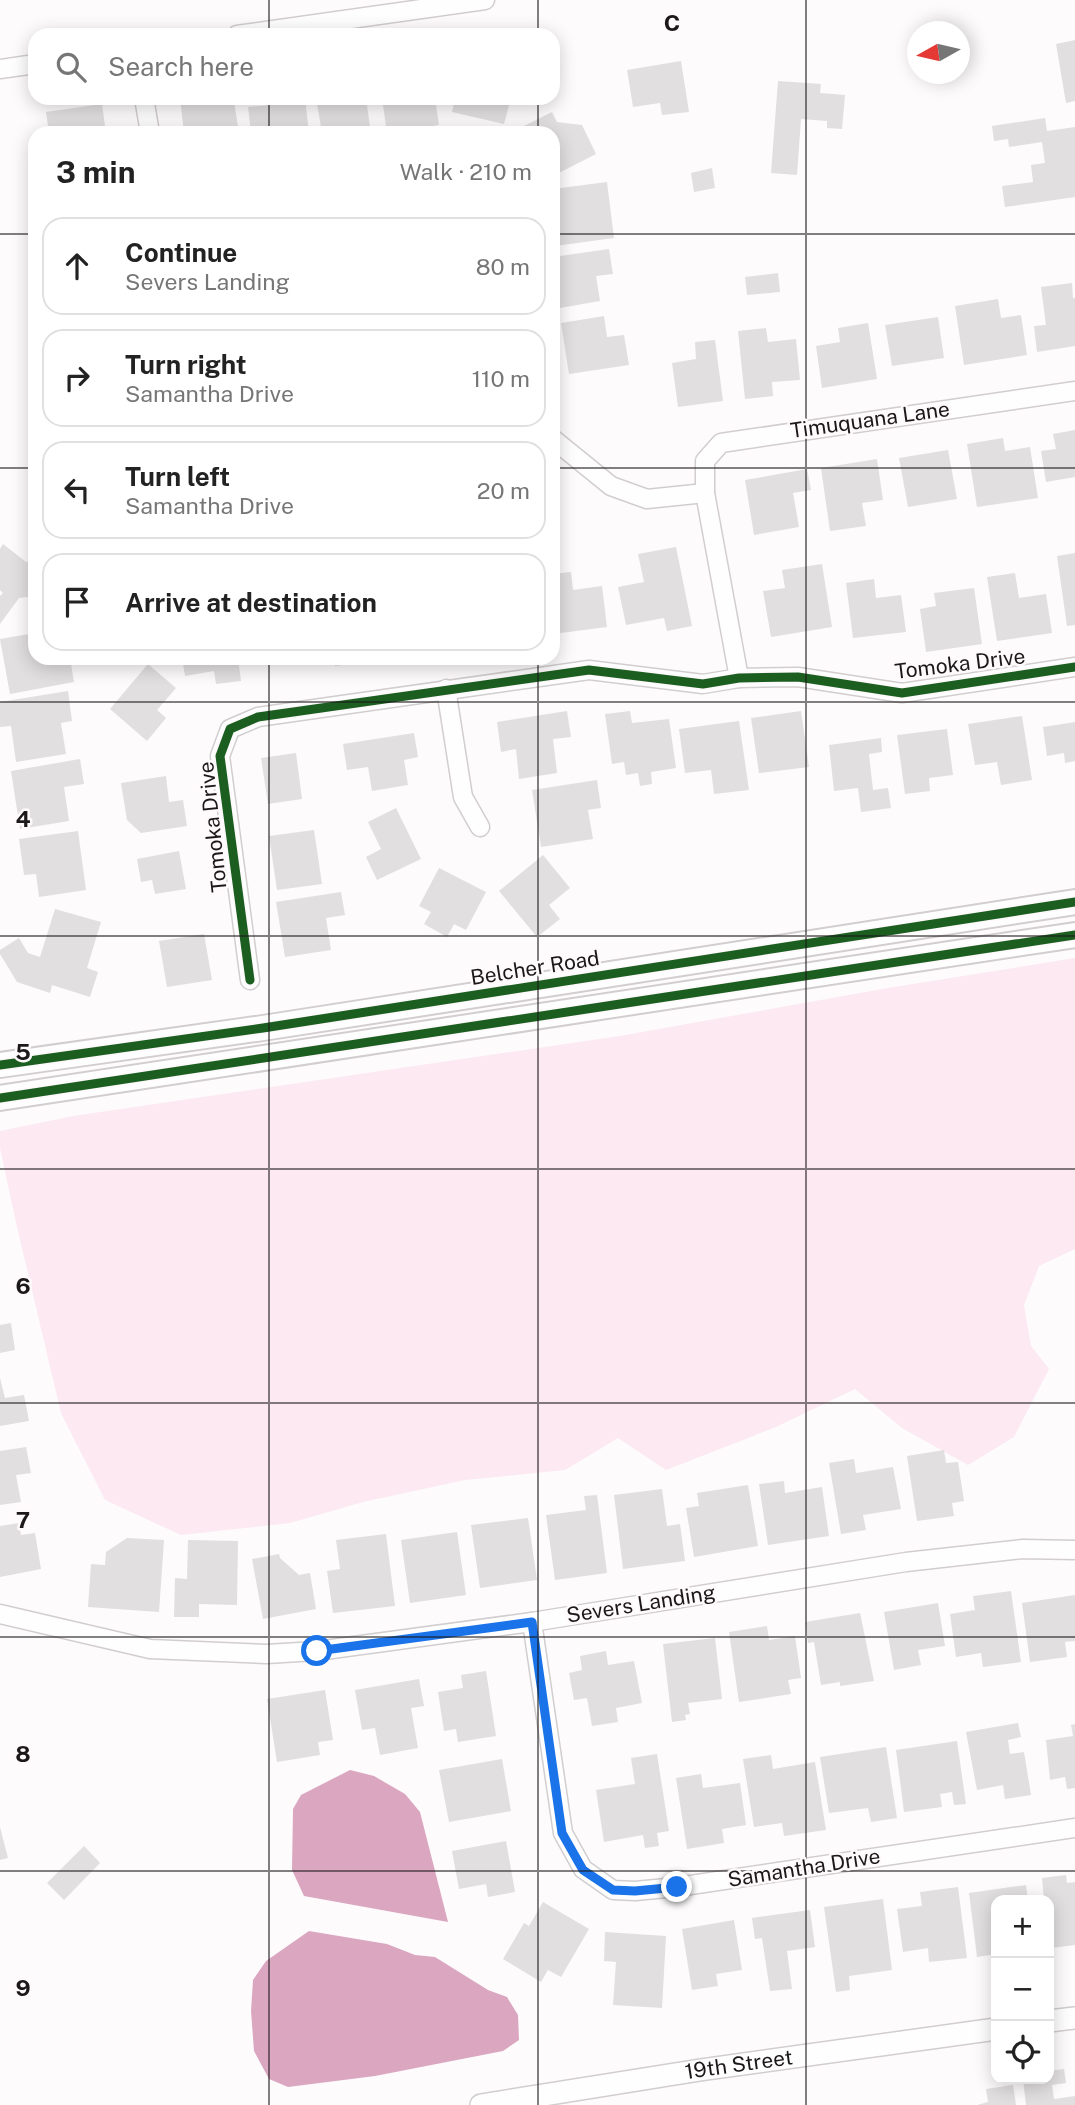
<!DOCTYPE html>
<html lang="en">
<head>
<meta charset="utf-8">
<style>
  :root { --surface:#fff; --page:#f6f6f6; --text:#222; --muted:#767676; --line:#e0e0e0 }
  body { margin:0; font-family:"Public Sans",sans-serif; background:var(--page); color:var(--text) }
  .controls { position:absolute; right:21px; bottom:21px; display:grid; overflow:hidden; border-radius:14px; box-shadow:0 4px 18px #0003 }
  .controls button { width:63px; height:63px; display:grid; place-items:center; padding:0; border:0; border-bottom:2px solid var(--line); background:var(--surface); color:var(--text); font:35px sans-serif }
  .compass { position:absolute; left:907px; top:21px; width:63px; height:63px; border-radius:50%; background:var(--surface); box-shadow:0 4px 18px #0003; rotate:262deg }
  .stop { position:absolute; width:21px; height:21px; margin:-16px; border:5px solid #1a73e8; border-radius:50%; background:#fff }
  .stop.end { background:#1a73e8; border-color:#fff; box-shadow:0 2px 7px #0008 }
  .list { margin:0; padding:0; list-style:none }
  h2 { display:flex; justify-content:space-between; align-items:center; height:91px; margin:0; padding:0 28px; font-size:30px }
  h2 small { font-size:23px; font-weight:400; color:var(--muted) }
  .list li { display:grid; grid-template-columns:46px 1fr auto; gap:21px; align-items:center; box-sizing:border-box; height:98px; margin:0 14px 14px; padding:0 14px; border:2px solid var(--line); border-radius:21px }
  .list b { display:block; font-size:26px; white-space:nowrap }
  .list p { margin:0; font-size:23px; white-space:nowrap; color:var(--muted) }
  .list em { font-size:23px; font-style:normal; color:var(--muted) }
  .icon { flex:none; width:38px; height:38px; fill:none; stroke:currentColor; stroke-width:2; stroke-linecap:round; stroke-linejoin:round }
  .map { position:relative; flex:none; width:1075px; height:2105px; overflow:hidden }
  .search { position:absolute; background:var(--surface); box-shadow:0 4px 18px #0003; left:28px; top:28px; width:532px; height:77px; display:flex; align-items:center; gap:18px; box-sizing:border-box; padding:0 24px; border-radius:21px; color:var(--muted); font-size:26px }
  .panel { position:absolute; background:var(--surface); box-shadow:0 4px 18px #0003; left:28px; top:126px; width:532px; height:539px; border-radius:21px }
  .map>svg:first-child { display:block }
</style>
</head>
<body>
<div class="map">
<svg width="1075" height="2105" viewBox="0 0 1075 2105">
  <rect width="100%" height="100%" fill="#fdfbfc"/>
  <polygon fill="#fce9f2" points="1075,958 1075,1249 1039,1266 1024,1305 1031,1346 1049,1369 1014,1437 968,1465 902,1428 855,1389 776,1427 666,1470 618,1438 565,1470 465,1480 363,1502 290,1523 181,1535 105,1500 61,1413 17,1227 0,1148 0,1131 73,1116 620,1036 888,988"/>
  <g fill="#dba6c0">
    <polygon points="350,1770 374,1776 405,1794 420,1812 448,1922 304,1896 292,1870 293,1809 301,1795"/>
    <polygon points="309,1931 387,1944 415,1955 435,1957 488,1990 507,1997 518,2015 519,2040 503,2051 375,2076 288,2087 269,2079 254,2051 251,2011 253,1980 266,1961"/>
  </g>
  <g fill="#e2dfe0">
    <polygon points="1075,40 1075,101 1066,103 1056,44"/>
    <polygon points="681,61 689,112 662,115 660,103 633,107 627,70"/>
    <polygon points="778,81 821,84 820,93 845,95 842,129 827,128 827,121 801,119 797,175 771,173"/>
    <polygon points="180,98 207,98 208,104 234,101 239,133 184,133"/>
    <polygon points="271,98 305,98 309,133 251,133 248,107 272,105"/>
    <polygon points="316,98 366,98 370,127 322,133"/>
    <polygon points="382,98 435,98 439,125 387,133"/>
    <polygon points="455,98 511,98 504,124 452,112"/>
    <polygon points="102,104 106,133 49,133 46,112"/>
    <polygon points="552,112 557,122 582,125 596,154 553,176 553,133 520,133 518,129"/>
    <polygon points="1045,118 1047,131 1075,127 1075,197 1005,207 1002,186 1033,182 1031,165 1045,163 1042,142 1009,147 1008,139 994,141 992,126"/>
    <polygon points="712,168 715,188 694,192 691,173"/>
    <polygon points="607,182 614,238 555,246 553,189"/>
    <polygon points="609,249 613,274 596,276 600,301 560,308 553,257"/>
    <polygon points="778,273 780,292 747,295 745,277"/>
    <polygon points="1072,283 1073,298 1075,298 1075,346 1037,352 1034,326 1046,325 1041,287"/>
    <polygon points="998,299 1001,318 1021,315 1027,355 964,365 955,306"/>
    <polygon points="604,316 607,337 624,335 629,365 569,374 561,323"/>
    <polygon points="938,317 944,358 892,366 885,325"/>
    <polygon points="868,323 877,379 822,388 816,346 840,342 838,328"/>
    <polygon points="766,328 768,342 796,339 800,380 772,382 773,396 745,399 738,331"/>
    <polygon points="715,340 723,401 678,407 672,363 696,359 695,342"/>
    <polygon points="1075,430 1075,477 1046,482 1041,451 1056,449 1053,434"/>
    <polygon points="1003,438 1005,451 1030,447 1038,498 977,507 967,444"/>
    <polygon points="948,450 957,499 908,507 899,458"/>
    <polygon points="877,459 883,500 862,503 866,526 830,531 821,468"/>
    <polygon points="807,469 811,490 793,493 799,527 754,535 745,480"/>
    <polygon points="3,544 26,562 35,561 35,596 19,598 0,624 0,596 3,593 0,590 0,549"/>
    <polygon points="676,547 692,626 667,631 664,618 626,625 618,587 644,582 638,554"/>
    <polygon points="1075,553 1075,625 1067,626 1057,556"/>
    <polygon points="822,564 832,627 771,637 763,591 785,588 782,570"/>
    <polygon points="571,572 573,590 602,586 607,627 553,634 553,574"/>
    <polygon points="1015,573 1019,598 1046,594 1052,633 997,641 987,577"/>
    <polygon points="874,579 876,598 901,595 906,632 853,638 846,583"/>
    <polygon points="974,588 982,644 926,652 920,609 936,606 934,593"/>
    <polygon points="35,633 35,658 70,658 74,682 10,694 0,639"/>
    <polygon points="182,658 238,658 241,681 216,684 214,671 185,676"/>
    <polygon points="262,658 299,658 299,660 263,665"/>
    <polygon points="334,658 379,658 379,659 335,666"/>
    <polygon points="148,664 176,688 157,710 166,718 147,741 110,709"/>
    <polygon points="68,691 72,721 61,723 66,754 16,762 11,726 0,727 0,702"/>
    <polygon points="567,711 571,737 553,739 557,773 519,779 516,749 501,752 497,722"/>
    <polygon points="630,711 632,723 669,719 676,768 651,772 652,784 640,786 638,773 626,775 624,762 612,764 605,714"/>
    <polygon points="801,711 809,767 759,773 751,718"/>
    <polygon points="1022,716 1032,780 1001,785 997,762 975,765 968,724"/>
    <polygon points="739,721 749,790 714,794 711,770 685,773 679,729"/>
    <polygon points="1075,722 1075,761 1065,763 1064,753 1047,756 1043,727"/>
    <polygon points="947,729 953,775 929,778 930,791 905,794 897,735"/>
    <polygon points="414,733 418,757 404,760 408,785 372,791 368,767 347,770 343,744"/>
    <polygon points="881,738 882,752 869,754 873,790 888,788 891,808 861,812 858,788 834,791 829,745"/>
    <polygon points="296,753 302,799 268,804 261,758"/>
    <polygon points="80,759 84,784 64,787 69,821 20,829 11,771"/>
    <polygon points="166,776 169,802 183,800 187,826 141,833 127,820 121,783"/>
    <polygon points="597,780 601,808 588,810 593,839 541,847 532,790"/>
    <polygon points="396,808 421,859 377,880 366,857 381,849 368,822"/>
    <polygon points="314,830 322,884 277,890 269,836"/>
    <polygon points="78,831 86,890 39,897 36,874 24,875 19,839"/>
    <polygon points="179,851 186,889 155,894 152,880 141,882 137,859"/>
    <polygon points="543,855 570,888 549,905 560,919 537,937 499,891"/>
    <polygon points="439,868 486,892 466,930 454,924 447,937 424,924 431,912 419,906"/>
    <polygon points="341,892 345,915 326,918 331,950 285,957 276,902"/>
    <polygon points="55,909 101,922 87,968 98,972 90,997 52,985 50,993 17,982 0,954 0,950 19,938 28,953 40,957"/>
    <polygon points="204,934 212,980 167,987 159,941"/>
    <polygon points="11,1323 15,1350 0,1353 0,1325"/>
    <polygon points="0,1378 5,1398 24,1395 29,1421 0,1426"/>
    <polygon points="26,1447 31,1473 16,1475 21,1502 0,1505 0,1451"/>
    <polygon points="944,1450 946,1463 958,1462 964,1501 952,1503 954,1516 917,1521 907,1456"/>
    <polygon points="854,1459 856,1473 893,1467 901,1509 863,1515 866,1530 841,1534 829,1463"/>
    <polygon points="784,1481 785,1493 822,1487 829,1536 768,1545 759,1484"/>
    <polygon points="748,1485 758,1546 694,1557 686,1508 699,1506 697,1493"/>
    <polygon points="662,1489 667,1526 680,1524 685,1561 623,1569 614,1495"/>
    <polygon points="597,1495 607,1573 555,1580 546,1515 586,1510 584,1496"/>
    <polygon points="528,1518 537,1580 480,1588 471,1525"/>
    <polygon points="19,1523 21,1535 35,1533 41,1569 0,1577 0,1526"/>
    <polygon points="457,1532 466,1595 410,1603 401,1540"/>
    <polygon points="386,1534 395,1606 333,1613 327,1571 340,1569 336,1540"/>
    <polygon points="127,1538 164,1540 159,1612 88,1607 91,1564 105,1565 106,1552"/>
    <polygon points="188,1540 238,1541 237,1605 199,1604 199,1617 174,1617 175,1578 187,1579"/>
    <polygon points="279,1554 280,1558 299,1575 310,1573 316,1609 263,1619 252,1559"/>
    <polygon points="1011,1591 1021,1662 983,1667 981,1653 956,1657 950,1614 975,1610 973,1596"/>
    <polygon points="1075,1595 1075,1641 1065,1642 1067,1657 1030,1662 1022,1603"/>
    <polygon points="938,1603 945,1646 918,1650 921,1665 894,1670 884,1612"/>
    <polygon points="860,1613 874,1681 840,1686 840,1682 821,1685 814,1642 808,1643 805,1622"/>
    <polygon points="767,1626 769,1640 795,1636 801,1678 788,1680 791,1694 739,1702 729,1632"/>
    <polygon points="715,1638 722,1699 688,1703 690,1714 685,1715 686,1720 672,1722 663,1644"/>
    <polygon points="606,1651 608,1665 634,1661 642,1703 616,1708 618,1722 592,1726 587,1698 574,1700 569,1673 582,1670 580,1656"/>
    <polygon points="486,1671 496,1736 458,1742 456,1729 444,1731 438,1692 463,1688 461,1675"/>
    <polygon points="419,1679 424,1706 411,1708 418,1748 380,1755 375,1728 362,1730 355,1690"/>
    <polygon points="325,1690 333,1740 318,1742 320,1755 277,1762 267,1699"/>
    <polygon points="1018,1723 1021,1737 1008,1740 1010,1754 1024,1752 1031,1795 1005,1799 1003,1785 977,1790 966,1732"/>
    <polygon points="1075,1724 1075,1788 1067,1789 1065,1777 1050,1780 1046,1740 1073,1736 1071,1725"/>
    <polygon points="957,1741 966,1804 954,1805 952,1792 940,1794 942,1807 904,1812 896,1750"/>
    <polygon points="886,1747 897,1818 871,1822 868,1808 829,1813 820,1757"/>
    <polygon points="657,1754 669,1831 657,1833 659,1846 645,1848 643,1835 604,1842 596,1790 635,1784 631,1758"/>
    <polygon points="771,1755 773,1769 815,1762 826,1830 784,1836 782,1823 754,1827 743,1759"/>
    <polygon points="502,1759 511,1811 449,1822 439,1770"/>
    <polygon points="701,1774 703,1788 740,1783 746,1825 722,1829 724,1843 687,1849 676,1778"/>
    <polygon points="0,1827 8,1858 0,1860"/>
    <polygon points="506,1841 515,1892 488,1897 486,1884 459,1889 452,1851"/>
    <polygon points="84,1846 100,1863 64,1900 47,1883"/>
    <polygon points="1066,1875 1067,1883 1075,1882 1075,1945 1051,1948 1049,1900 1044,1900 1042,1878"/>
    <polygon points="1026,1885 1028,1900 996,1900 996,1954 977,1957 969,1893"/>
    <polygon points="958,1887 967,1958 929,1962 928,1948 903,1952 897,1909 922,1906 920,1892"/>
    <polygon points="883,1899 892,1970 849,1976 850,1990 836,1992 824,1907"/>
    <polygon points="543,1902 589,1929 561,1977 548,1970 541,1982 503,1959 524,1923 529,1926"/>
    <polygon points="810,1910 815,1947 787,1951 792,1989 770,1991 762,1938 755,1939 752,1918"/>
    <polygon points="734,1920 742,1970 716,1974 718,1986 692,1990 682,1929"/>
    <polygon points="605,1932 666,1936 662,2008 613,2005 616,1962 604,1961"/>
    <polygon points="1064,2069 1066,2083 1052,2085 1054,2099 1075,2096 1075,2105 1026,2105 1023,2079 1049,2079 1049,2071"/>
    <polygon points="1013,2085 1016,2105 977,2105 988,2102 986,2089"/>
  </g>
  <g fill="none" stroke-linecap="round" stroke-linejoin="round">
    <g stroke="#d2ced0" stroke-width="21">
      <g id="minor">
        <polyline points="237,35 485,0"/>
        <polyline points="0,69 35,64"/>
        <polyline points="144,98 150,133"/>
        <polyline points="553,439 611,486 647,499 705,493"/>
        <polyline points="739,678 705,493 705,461 721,443 1075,391"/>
        <polyline points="446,689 463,797 480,827"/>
        <polyline points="250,980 220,756 230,729 258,717 589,670 703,684 739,678 798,677 902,693 1075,667"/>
        <polyline points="0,1614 150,1649 266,1654 317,1651 532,1622 906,1562 1023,1549 1075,1550"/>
        <polyline points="532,1622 563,1833 583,1869 613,1890 635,1891 677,1887 1075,1828"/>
      </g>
    </g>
    <g stroke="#d2ced0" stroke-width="24">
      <g id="tertiary">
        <polyline points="1049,2021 1075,2018"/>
        <path id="s1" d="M481,2105L700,2070L996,2029"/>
      </g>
    </g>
    <g stroke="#d2ced0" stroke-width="28">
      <g id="secondary">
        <polyline points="0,1065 263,1028 1075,902"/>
        <polyline points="0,1098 1075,935"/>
      </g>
    </g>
    <use href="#minor" stroke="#fffeff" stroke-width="18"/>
    <use href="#tertiary" stroke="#fffeff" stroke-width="21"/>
    <use href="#secondary" stroke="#fffeff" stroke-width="24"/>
    <g stroke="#fefafc" stroke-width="13">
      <g id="cycleway">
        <polyline points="250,980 220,756 230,729 258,717 589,670 703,684 739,678 798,677 902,693 1075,667"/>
        <polyline points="0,1065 263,1028 1075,902"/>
        <polyline points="0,1098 1075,935"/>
      </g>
    </g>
    <use href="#cycleway" stroke="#1b5e20" stroke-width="9"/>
  </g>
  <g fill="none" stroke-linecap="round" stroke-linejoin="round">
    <polyline stroke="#1a73e8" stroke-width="9" points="317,1651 532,1622 562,1833 583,1870 613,1890 635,1891 677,1887"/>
  </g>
  <path fill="none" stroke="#1b1819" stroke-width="2" stroke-opacity="0.55" d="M269,0V35M538,0V35M806,0V2105M269,98V133M538,98V133M0,234H35M553,234H1075M0,468H35M553,468H1075M269,658V2105M538,658V2105M0,702H1075M0,936H1075M0,1169H1075M0,1403H1075M0,1637H1075M0,1871H1075"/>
  <g text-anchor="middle" stroke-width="5" stroke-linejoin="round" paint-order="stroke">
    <g font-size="21" fill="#1b1819" stroke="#fefafc">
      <text transform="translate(870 420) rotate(-8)" y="7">Timuquana Lane</text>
      <text transform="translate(960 664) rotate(-7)" y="7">Tomoka Drive</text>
      <text transform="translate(213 827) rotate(-96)" y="7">Tomoka Drive</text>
      <text transform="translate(535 968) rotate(-9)" y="7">Belcher Road</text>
      <text transform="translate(641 1604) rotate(-9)" y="7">Severs Landing</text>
      <text transform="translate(804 1868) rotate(-9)" y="7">Samantha Drive</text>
      <text dy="7" stroke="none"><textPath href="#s1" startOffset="261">19th Street</textPath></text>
    </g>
  </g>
  <g font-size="23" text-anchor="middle" font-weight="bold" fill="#1b1819" stroke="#fefafc" stroke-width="5" stroke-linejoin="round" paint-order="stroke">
    <text x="672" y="31">C</text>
    <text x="23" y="827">4</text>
    <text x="23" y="1060">5</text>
    <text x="23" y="1294">6</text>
    <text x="23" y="1528">7</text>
    <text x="23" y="1762">8</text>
    <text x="23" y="1996">9</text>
  </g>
</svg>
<div class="controls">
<button>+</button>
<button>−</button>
<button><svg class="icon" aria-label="locate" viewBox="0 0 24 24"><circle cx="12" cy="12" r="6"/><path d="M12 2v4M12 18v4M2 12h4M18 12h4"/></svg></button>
</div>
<svg class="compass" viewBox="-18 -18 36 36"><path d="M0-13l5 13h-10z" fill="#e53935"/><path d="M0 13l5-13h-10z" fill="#767676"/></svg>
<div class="stop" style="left:317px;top:1651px"></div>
<div class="stop end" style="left:677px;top:1887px"></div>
<div class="search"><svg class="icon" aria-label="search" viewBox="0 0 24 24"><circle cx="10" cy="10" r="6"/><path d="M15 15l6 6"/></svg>Search here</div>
<section class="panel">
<h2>3 min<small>Walk · 210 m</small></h2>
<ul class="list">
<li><svg class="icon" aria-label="ahead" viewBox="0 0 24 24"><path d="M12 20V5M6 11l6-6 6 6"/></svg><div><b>Continue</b><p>Severs Landing</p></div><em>80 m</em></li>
<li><svg class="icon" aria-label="right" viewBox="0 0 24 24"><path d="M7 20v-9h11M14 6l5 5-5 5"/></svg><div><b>Turn right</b><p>Samantha Drive</p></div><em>110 m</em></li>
<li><svg class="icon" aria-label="left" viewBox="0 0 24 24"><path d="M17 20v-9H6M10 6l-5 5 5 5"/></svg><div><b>Turn left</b><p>Samantha Drive</p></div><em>20 m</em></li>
<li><svg class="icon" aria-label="arrive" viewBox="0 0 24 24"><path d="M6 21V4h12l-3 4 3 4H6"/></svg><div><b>Arrive at destination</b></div></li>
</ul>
</section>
</div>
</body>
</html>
